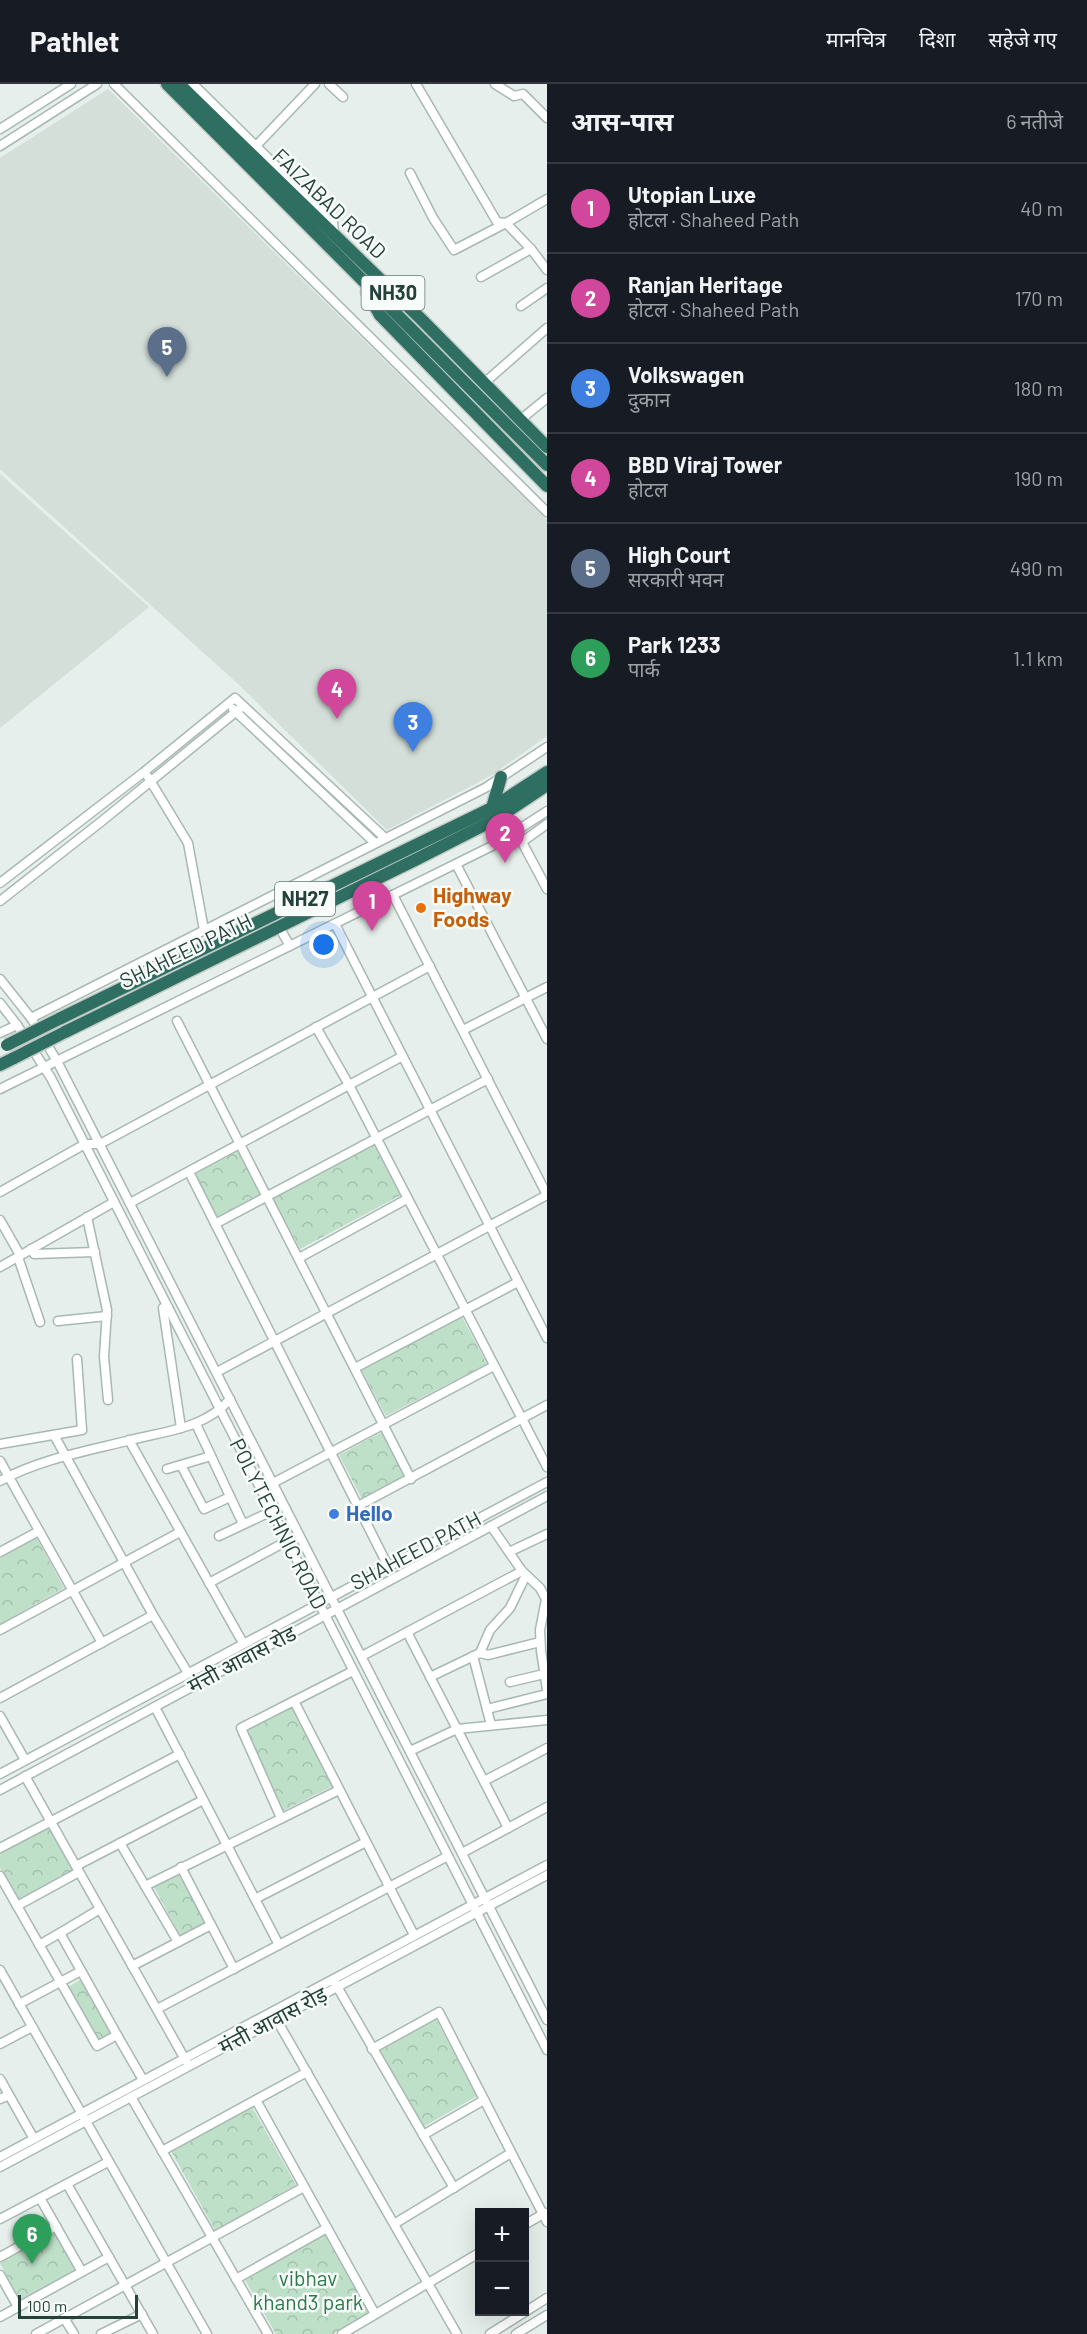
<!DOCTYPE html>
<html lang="hi">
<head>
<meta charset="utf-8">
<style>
  :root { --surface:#171b24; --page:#20242c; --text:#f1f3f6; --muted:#9ea1a6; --line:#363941; --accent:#f4845f }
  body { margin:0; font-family:Barlow,"Noto Sans Devanagari",sans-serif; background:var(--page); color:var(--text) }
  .controls { position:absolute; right:18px; bottom:18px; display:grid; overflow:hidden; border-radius:0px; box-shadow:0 6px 24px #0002 }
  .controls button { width:54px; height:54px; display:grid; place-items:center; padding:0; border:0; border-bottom:2px solid var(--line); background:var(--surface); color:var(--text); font:30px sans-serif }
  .scale { position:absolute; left:18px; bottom:15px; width:120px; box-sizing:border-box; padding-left:6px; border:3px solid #24423a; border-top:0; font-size:16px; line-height:21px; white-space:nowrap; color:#24423a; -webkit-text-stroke:4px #f7fbf9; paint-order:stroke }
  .you { position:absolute; left:324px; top:861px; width:21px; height:21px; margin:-15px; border:4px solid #fff; border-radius:50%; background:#1a73e8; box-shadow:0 0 0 9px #1a73e833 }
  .badge { display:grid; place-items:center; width:39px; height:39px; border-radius:50%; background:var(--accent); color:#fff; font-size:20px; font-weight:700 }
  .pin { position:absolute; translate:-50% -50px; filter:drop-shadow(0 2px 3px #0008) }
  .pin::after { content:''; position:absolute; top:32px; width:21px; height:18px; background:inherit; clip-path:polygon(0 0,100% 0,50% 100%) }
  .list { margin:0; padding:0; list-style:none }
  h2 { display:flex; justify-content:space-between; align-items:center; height:78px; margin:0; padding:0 24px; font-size:26px }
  h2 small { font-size:20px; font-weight:400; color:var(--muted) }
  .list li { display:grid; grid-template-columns:39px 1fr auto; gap:18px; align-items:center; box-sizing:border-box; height:90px; padding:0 24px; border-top:2px solid var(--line) }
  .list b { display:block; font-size:22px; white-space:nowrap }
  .list p { margin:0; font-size:20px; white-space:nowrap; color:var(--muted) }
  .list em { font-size:20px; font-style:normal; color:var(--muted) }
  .map { position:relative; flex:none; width:547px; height:2250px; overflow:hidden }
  header { display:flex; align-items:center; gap:36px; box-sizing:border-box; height:84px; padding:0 30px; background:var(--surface); border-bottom:2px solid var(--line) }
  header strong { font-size:28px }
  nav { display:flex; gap:33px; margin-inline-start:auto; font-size:21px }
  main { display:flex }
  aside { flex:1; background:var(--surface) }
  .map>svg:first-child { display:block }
</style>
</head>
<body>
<header>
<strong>Pathlet</strong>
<nav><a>मानचित्र</a><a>दिशा</a><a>सहेजे गए</a></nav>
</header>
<main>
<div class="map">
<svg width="547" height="2250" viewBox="0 0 547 2250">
  <defs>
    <pattern id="park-crowns" width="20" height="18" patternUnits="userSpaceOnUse" patternTransform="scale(1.5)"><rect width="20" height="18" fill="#bfe0c8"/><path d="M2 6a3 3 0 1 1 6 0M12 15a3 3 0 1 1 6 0" fill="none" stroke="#a4c1ad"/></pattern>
  </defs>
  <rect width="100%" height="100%" fill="#e6efeb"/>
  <g fill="#d4dfda">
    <polygon points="108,5 547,436 547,652 492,691 387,746 237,599 0,385 0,74"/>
    <polygon points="0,390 149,523 0,644"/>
  </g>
  <g fill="url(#park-crowns)">
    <polygon points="374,1061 401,1111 300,1165 273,1115"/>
    <polygon points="237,1066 260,1110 217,1133 194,1089"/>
    <polygon points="462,1233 487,1280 386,1332 361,1285"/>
    <polygon points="382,1348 405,1392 362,1415 339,1371"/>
    <polygon points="36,1453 64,1504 0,1540 0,1474"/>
    <polygon points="292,1624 333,1702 283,1727 247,1647"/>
    <polygon points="50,1743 73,1787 18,1817 0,1784 0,1770"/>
    <polygon points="178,1789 205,1838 180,1851 154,1803"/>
    <polygon points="82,1895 112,1950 97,1958 68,1903"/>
    <polygon points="436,1935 477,2012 423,2043 380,1966"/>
    <polygon points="252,2023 296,2101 215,2146 171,2067"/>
    <polygon points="55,2149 75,2186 20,2217 0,2179"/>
    <polygon points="324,2150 369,2229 333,2250 276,2250 245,2196"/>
  </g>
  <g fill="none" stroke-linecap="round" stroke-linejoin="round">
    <g stroke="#a8b8b2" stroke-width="11">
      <g id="minor">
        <polyline points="114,0 547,428"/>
        <polyline points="193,0 333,138 334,151"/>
        <polyline points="329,0 343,13"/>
        <polyline points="416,0 497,138 506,139 547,115"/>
        <polyline points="495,0 514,12 523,10 547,34"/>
        <polyline points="0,45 71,0"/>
        <polyline points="0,62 97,0"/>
        <polyline points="253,65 315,0"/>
        <polyline points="410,89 433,134 454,166 506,139 531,165 547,186"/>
        <polyline points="481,193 531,165"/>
        <polyline points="521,222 547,204"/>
        <polyline points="483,300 547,244"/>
        <polyline points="520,336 547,314"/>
        <polyline points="233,625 375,759"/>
        <polyline points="148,693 188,759 204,846"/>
        <polyline points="512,750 522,758 547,805"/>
        <polyline points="522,758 547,740"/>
        <polyline points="456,780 547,955"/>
        <polyline points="0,799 144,688 235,614 385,754"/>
        <polyline points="393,811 547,1111"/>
        <polyline points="0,817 102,737 243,622"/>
        <polyline points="335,840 547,1254"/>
        <polyline points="283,850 290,862"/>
        <polyline points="0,895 31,934 57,977 547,1936"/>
        <polyline points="0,919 17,941 51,994 547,1966"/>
        <polyline points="31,934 485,704 547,663"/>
        <polyline points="177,937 411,1395"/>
        <polyline points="316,943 349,1001 547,1383"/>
        <polyline points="463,946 547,903"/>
        <polyline points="0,949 17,941"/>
        <polyline points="0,1005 496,760 547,727"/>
        <polyline points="189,1088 388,1482"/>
        <polyline points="0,1108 85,1060 100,1060 430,882"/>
        <polyline points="130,1119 401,973"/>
        <polyline points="87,1133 107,1226 104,1273 108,1316"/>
        <polyline points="0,1136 20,1171"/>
        <polyline points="215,1140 488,995"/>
        <polyline points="31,1165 34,1170 95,1168"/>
        <polyline points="18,1173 40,1238"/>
        <polyline points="299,1174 407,1115"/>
        <polyline points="0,1183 114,1118"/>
        <polyline points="168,1223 163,1224 181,1344"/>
        <polyline points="58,1237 107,1232"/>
        <polyline points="355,1284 518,1198"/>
        <polyline points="217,1288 547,1111"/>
        <polyline points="196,1340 243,1440"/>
        <polyline points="54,1351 153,1531 188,1589"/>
        <polyline points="129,1356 243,1559"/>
        <polyline points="0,1360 82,1346 77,1275"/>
        <polyline points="0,1377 102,1559"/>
        <polyline points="181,1381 204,1425 230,1413"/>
        <polyline points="167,1385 211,1372"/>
        <path d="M0,1397C40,1375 87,1367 131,1356C166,1347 206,1344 230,1315"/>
        <polyline points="273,1399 494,1282"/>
        <polyline points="358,1422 547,1321"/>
        <polyline points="491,1442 522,1487 540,1504 546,1515 540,1546 541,1567 547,1606"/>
        <polyline points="219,1452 272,1427"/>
        <polyline points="0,1468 39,1447"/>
        <polyline points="509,1468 547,1450"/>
        <polyline points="209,1499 287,1457"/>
        <polyline points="0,1546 180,1448"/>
        <polyline points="407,1548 508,1744"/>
        <polyline points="480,1569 490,1546 510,1524 526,1491"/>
        <polyline points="362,1572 522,1487"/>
        <polyline points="473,1572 491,1641"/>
        <polyline points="353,1587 294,1617 414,1851"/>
        <polyline points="430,1593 480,1569 488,1571 540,1558"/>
        <polyline points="510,1598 544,1590"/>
        <polyline points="0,1614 153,1531"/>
        <polyline points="155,1623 279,1861"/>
        <polyline points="487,1625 547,1610"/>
        <polyline points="0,1632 25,1676"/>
        <polyline points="410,1667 457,1645 547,1636"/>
        <polyline points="0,1690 547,1398"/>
        <polyline points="25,1692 186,1977"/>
        <polyline points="484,1697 547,1664"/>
        <polyline points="0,1706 547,1412"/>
        <polyline points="281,1734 241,1644 294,1617"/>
        <polyline points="120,1759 178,1858"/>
        <polyline points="0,1764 180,1670"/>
        <polyline points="462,1769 547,1723"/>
        <polyline points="76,1782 203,1716"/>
        <polyline points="181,1783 234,1885"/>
        <polyline points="0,1792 97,1962 117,1951 60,1849 39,1861"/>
        <polyline points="145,1802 339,1706"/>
        <polyline points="255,1815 366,1758"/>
        <polyline points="17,1822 79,1788"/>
        <polyline points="60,1849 100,1825"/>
        <polyline points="132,1882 211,1841"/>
        <polyline points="0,1886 207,2250"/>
        <polyline points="335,1899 454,2104"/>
        <polyline points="19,1920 81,1887"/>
        <polyline points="157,1925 448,1772"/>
        <polyline points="275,1933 457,2250"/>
        <polyline points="117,1951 143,1996"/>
        <polyline points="0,1960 32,1943"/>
        <polyline points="372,1965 439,1928 547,2138"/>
        <polyline points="0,1995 34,2055"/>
        <polyline points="131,2013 268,2250"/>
        <polyline points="0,2015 9,2011"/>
        <polyline points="256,2016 375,2230"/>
        <polyline points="423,2051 484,2016"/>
        <polyline points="162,2067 307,1988"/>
        <polyline points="0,2073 547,1781"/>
        <polyline points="0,2083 547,1791"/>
        <polyline points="67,2100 153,2250"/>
        <polyline points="40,2114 82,2188"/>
        <polyline points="0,2135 108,2078"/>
        <polyline points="394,2140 511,2069"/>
        <polyline points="524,2141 545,2129"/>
        <polyline points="0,2173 56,2142"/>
        <polyline points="0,2191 18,2223"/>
        <polyline points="236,2195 327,2144"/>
        <polyline points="0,2233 109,2173"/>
        <polyline points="64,2234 74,2250"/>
        <polyline points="36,2250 304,2103"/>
        <polyline points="101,2250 142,2230"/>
        <polyline points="342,2250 479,2169"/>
        <polyline points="490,2250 547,2214"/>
        <polyline points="516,2250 547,2231"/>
      </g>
    </g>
    <g stroke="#c2cac8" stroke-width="15">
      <g id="highway">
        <polyline points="167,0 547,381"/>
        <polyline points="179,0 423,237 547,363"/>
        <polyline points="367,208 380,231 547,402"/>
        <polyline points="492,724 501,693"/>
        <polyline points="59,935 492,724 547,688"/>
        <polyline points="65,948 415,776 496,735 547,701"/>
        <polyline points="0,981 14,974"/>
      </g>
    </g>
    <use href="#minor" stroke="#fff" stroke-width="8"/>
    <use href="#highway" stroke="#2f6f62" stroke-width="12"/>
    <g stroke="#c2cac8" stroke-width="15" stroke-linecap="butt">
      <g id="highway-bridge">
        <polyline points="7,961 59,935"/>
        <polyline points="14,974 65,948"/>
      </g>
    </g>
    <use href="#highway-bridge" stroke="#2f6f62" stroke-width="12"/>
  </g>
  <circle fill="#e8710a" stroke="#f7fbf9" stroke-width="2" cx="421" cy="824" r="6"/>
  <circle fill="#3f7fe0" stroke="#f7fbf9" stroke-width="2" cx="334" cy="1430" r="6"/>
  <g text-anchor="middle" stroke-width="5" stroke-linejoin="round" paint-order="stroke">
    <g fill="#f7fbf9" stroke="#637a73" stroke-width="1.5">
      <rect x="361.5" y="192" width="63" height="34" rx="4.5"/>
      <rect x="275" y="798" width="60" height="34" rx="4.5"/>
    </g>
    <g font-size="20" font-weight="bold" fill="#24423a">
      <text x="393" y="216">NH30</text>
      <text x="305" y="822">NH27</text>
    </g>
    <g font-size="21" fill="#24423a" stroke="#f7fbf9">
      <text transform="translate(329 120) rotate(44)" y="7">FAIZABAD ROAD</text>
      <text transform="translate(186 867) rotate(-26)" y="7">SHAHEED PATH</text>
      <text transform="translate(278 1440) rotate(63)" y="7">POLYTECHNIC ROAD</text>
      <text transform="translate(416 1467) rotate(-28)" y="7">SHAHEED PATH</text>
      <text transform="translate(242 1576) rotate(-28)" y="7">मंत्ती आवास रोड</text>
      <text transform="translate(273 1937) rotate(-28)" y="7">मंत्ती आवास रोड़</text>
    </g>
    <g font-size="21" font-weight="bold" fill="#c56008" stroke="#f7fbf9" text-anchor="start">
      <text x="433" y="819">Highway<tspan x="433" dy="24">Foods</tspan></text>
    </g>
    <g font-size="21" font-weight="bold" fill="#366cbe" stroke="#f7fbf9" text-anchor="start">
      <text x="346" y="1437">Hello</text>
    </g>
    <g font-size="21" fill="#2d7a4b" stroke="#f7fbf9">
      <text x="308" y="2202">vibhav<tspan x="308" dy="24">khand3 park</tspan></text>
    </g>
  </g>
</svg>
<div class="controls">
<button>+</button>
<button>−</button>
</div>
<div class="scale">100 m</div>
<div class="you"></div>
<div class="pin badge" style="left:372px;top:847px;background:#d1479c">1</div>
<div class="pin badge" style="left:505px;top:779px;background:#d1479c">2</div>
<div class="pin badge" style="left:413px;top:668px;background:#3f7fe0">3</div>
<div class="pin badge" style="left:337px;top:635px;background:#d1479c">4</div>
<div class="pin badge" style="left:167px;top:293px;background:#5c6f8a">5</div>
<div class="pin badge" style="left:32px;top:2180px;background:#2e9e5b">6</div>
</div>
<aside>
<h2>आस-पास<small>6 नतीजे</small></h2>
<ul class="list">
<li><span class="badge" style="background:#d1479c">1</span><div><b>Utopian Luxe</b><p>होटल · Shaheed Path</p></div><em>40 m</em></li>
<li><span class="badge" style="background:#d1479c">2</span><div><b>Ranjan Heritage</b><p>होटल · Shaheed Path</p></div><em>170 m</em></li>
<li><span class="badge" style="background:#3f7fe0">3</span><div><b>Volkswagen</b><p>दुकान</p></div><em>180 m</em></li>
<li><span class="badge" style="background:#d1479c">4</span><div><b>BBD Viraj Tower</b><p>होटल</p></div><em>190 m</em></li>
<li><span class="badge" style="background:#5c6f8a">5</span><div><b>High Court</b><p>सरकारी भवन</p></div><em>490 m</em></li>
<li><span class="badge" style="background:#2e9e5b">6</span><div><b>Park 1233</b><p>पार्क</p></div><em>1.1 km</em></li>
</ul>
</aside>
</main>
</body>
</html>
